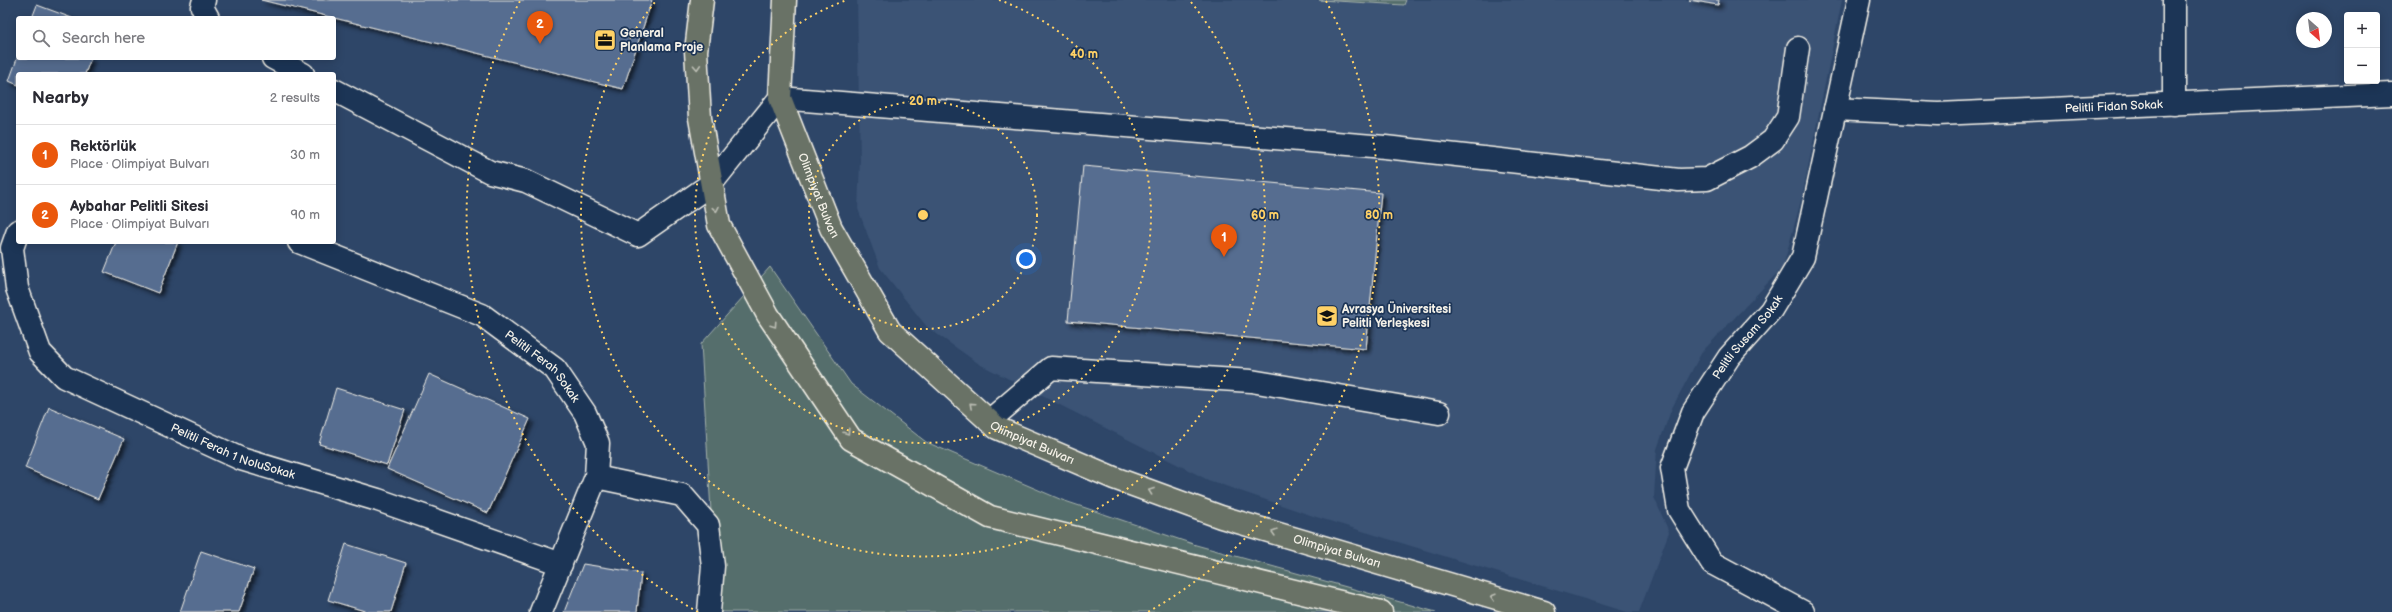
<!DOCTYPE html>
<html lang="en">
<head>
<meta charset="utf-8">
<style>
  :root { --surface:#fff; --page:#f2f2f3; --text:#2b2b33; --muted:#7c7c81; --line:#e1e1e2; --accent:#ea580c }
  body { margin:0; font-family:"Balsamiq Sans",sans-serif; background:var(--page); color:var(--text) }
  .controls { position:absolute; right:12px; top:12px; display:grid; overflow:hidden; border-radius:4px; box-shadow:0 2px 10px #0003 }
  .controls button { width:36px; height:36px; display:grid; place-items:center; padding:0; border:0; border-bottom:1px solid var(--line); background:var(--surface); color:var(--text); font:20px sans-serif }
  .compass { position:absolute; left:2296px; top:12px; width:36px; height:36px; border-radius:50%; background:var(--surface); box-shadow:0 2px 10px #0003; rotate:152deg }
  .you { position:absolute; left:1026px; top:259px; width:14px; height:14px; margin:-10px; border:3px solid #fff; border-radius:50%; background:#1a73e8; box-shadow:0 0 0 6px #1a73e833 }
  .badge { display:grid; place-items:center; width:26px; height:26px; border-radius:50%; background:var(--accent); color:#fff; font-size:13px; font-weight:700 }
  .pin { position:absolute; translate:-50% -33px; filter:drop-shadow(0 1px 2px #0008) }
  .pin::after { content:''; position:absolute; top:21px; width:14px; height:12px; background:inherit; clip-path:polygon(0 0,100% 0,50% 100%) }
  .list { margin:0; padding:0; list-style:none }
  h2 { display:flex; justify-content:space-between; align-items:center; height:52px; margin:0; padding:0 16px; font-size:17px }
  h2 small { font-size:13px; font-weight:400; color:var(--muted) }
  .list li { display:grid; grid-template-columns:26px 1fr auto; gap:12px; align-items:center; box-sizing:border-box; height:60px; padding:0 16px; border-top:1px solid var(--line) }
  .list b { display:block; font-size:15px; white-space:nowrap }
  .list p { margin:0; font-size:13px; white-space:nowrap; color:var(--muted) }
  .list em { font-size:13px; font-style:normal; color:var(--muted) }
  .icon { flex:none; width:22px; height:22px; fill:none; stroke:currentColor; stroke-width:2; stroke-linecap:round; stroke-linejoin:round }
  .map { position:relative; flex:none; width:2392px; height:612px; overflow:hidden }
  .search { position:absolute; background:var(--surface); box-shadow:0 2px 10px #0003; left:16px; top:16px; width:320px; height:44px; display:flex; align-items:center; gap:10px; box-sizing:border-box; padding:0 14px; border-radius:4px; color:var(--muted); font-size:15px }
  .panel { position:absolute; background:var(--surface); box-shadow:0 2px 10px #0003; left:16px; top:72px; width:320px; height:172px; border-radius:4px }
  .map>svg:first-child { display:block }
</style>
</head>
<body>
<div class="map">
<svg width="2392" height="612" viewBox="0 0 2392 612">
  <defs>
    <filter id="shadow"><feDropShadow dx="3.5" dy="3.5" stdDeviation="2" flood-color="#0009"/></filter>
  </defs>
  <rect width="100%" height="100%" fill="#2e4668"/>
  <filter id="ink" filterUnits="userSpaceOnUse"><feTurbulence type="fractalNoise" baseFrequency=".025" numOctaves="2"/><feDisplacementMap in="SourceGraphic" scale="8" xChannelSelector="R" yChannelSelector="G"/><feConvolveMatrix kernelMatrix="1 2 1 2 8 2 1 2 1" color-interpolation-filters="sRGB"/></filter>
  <g filter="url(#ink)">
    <polygon fill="#3a5274" points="857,0 1319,0 1404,5 1406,0 1842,0 1802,197 1783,267 1702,352 1672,408 1657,449 1654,497 1669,532 1639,612 1627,612 1313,516 1208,480 979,364 927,327 880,268 858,209 860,160"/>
    <g fill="#546e6c" stroke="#a4b0aa">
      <polygon points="1319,0 1406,0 1404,5"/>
      <polygon points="770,267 851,384 926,442 1062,500 1196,545 1436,612 717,612 701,344"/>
    </g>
    <g fill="#566d90" stroke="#f4f1e8" filter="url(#shadow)">
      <polygon points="261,0 652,0 623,89"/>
      <polygon points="1689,0 1719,0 1718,5"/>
      <polygon points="37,5 72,18 32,18"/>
      <polygon points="18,56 18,58 91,58 85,74 18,74 18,85 9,81"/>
      <polygon points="1083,166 1381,193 1366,349 1068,321"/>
      <polygon points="116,242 178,242 158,293 104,272"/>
      <polygon points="429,374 530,419 488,513 387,469"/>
      <polygon points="336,388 405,410 387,465 319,444"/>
      <polygon points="49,407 124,439 98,499 25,468"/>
      <polygon points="346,544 406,563 391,612 368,612 328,600"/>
      <polygon points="201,551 254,569 239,612 180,612"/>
      <polygon points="583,564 641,573 637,612 564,612"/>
    </g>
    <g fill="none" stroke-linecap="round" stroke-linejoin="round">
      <g stroke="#f4f1e8" stroke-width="25">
        <g id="minor">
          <polyline points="204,0 202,7 208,18"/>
          <polyline points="273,58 303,74"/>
          <polyline points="334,90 490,172 526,181 638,235 711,184 780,98 1385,147 1679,180 1707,179 1750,157 1773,140 1788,117 1798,48"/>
          <polyline points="2174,104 2174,0"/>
          <path id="s1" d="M1835,109L1938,114L2392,94"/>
          <path id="s2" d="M18,231L12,248L17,288L40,352L64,377L241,459L378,500L561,564"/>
          <path id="s3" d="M299,242L482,315L555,369L585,413L598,443L596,477L541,612"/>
          <polyline points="989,421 1051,368 1251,381 1439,413"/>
          <polyline points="596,477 682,495 708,525 713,566 709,612"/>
          <path id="s4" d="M1803,612L1712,563L1679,510L1672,468L1693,412L1729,357L1771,310L1803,257L1859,0"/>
        </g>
      </g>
      <g stroke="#f4f1e8" stroke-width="25">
        <g id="major">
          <polyline points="702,0 696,51 700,118 719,225 768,315 851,439 990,517 1381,612"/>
          <path id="s5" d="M785,0L780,98L831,228L890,331L997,428L1114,478L1221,517L1544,612"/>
        </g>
      </g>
      <use href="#minor" stroke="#1d3557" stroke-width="22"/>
      <use href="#major" stroke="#697266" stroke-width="22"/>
    </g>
    <defs><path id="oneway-chevron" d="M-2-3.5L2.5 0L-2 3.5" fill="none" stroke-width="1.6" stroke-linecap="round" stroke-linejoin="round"/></defs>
    <g stroke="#bcbeb4">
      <use href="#oneway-chevron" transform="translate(697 67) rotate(87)"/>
      <use href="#oneway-chevron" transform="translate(716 209) rotate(79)"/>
      <use href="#oneway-chevron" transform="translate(774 325) rotate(56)"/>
      <use href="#oneway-chevron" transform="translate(972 405) rotate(-138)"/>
      <use href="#oneway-chevron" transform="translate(847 432) rotate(56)"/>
      <use href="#oneway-chevron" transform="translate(1151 491) rotate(-160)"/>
      <use href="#oneway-chevron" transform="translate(1274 532) rotate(-164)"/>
      <use href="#oneway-chevron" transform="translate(1493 597) rotate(-164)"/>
    </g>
  </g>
  <g fill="none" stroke="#ffd166" stroke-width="2" stroke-dasharray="2 4">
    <circle cx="923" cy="215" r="114"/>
    <path d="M999 0A228 228 0 1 1 847 0"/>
    <path d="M1191 2A342 342 0 1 1 655 2"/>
    <path d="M698 612A456 456 0 0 1 520 1M1326 1A456 456 0 0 1 1148 612"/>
  </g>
  <defs>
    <g id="office-square" transform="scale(1.15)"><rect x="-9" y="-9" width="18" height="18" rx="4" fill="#ffd166" stroke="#1d3557"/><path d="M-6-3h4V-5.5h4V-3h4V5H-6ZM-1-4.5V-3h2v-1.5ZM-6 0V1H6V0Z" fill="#111"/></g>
    <g id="university-square" transform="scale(1.15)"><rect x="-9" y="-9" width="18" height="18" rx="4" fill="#ffd166" stroke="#1d3557"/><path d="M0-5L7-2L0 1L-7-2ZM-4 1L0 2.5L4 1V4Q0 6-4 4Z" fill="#111"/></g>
  </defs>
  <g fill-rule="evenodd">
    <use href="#office-square" x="605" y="40"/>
    <use href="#university-square" x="1327" y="316"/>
  </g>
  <g text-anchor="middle" stroke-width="3.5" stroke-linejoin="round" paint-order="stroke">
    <g font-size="12" font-weight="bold" fill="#f4f1e8" stroke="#1d3557" text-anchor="start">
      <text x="620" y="37">General<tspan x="620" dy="14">Planlama Proje</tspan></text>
      <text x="1342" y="313">Avrasya Üniversitesi<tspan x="1342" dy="14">Pelitli Yerleşkesi</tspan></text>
    </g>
    <g font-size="12" fill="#f4f1e8" stroke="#1d3557">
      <text dy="4" stroke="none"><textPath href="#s1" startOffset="279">Pelitli Fidan Sokak</textPath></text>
      <text dy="4" stroke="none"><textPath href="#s5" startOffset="203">Olimpiyat Bulvarı</textPath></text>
      <text dy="4" stroke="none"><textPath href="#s4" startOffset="361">Pelitli Susam Sokak</textPath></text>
      <text dy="4" stroke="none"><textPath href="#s3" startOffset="277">Pelitli Ferah Sokak</textPath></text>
      <text dy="4" stroke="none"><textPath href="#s5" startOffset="539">Olimpiyat Bulvarı</textPath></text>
      <text dy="4" stroke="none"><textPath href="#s2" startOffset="346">Pelitli Ferah 1 NoluSokak</textPath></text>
      <text dy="4" stroke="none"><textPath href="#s5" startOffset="863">Olimpiyat Bulvarı</textPath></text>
    </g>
  </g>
  <circle cx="923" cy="215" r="6" fill="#ffd166" stroke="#1d3557" stroke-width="2"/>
  <g font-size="12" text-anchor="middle" font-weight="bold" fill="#ffd166" stroke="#1d3557" stroke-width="3.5" stroke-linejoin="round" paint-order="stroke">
    <text x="1084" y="58">40 m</text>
    <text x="923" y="105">20 m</text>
    <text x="1265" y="219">60 m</text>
    <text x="1379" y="219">80 m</text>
  </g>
</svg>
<div class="controls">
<button>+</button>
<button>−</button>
</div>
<svg class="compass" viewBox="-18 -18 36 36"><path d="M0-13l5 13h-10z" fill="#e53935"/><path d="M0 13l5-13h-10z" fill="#7c7c81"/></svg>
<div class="you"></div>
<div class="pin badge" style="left:1224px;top:257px">1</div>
<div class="pin badge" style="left:540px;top:44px">2</div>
<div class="search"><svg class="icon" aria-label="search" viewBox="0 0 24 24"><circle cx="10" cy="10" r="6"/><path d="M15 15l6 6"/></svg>Search here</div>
<section class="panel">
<h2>Nearby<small>2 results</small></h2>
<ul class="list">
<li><span class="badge">1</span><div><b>Rektörlük</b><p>Place · Olimpiyat Bulvarı</p></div><em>30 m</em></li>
<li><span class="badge">2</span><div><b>Aybahar Pelitli Sitesi</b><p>Place · Olimpiyat Bulvarı</p></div><em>90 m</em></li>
</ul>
</section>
</div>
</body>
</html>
